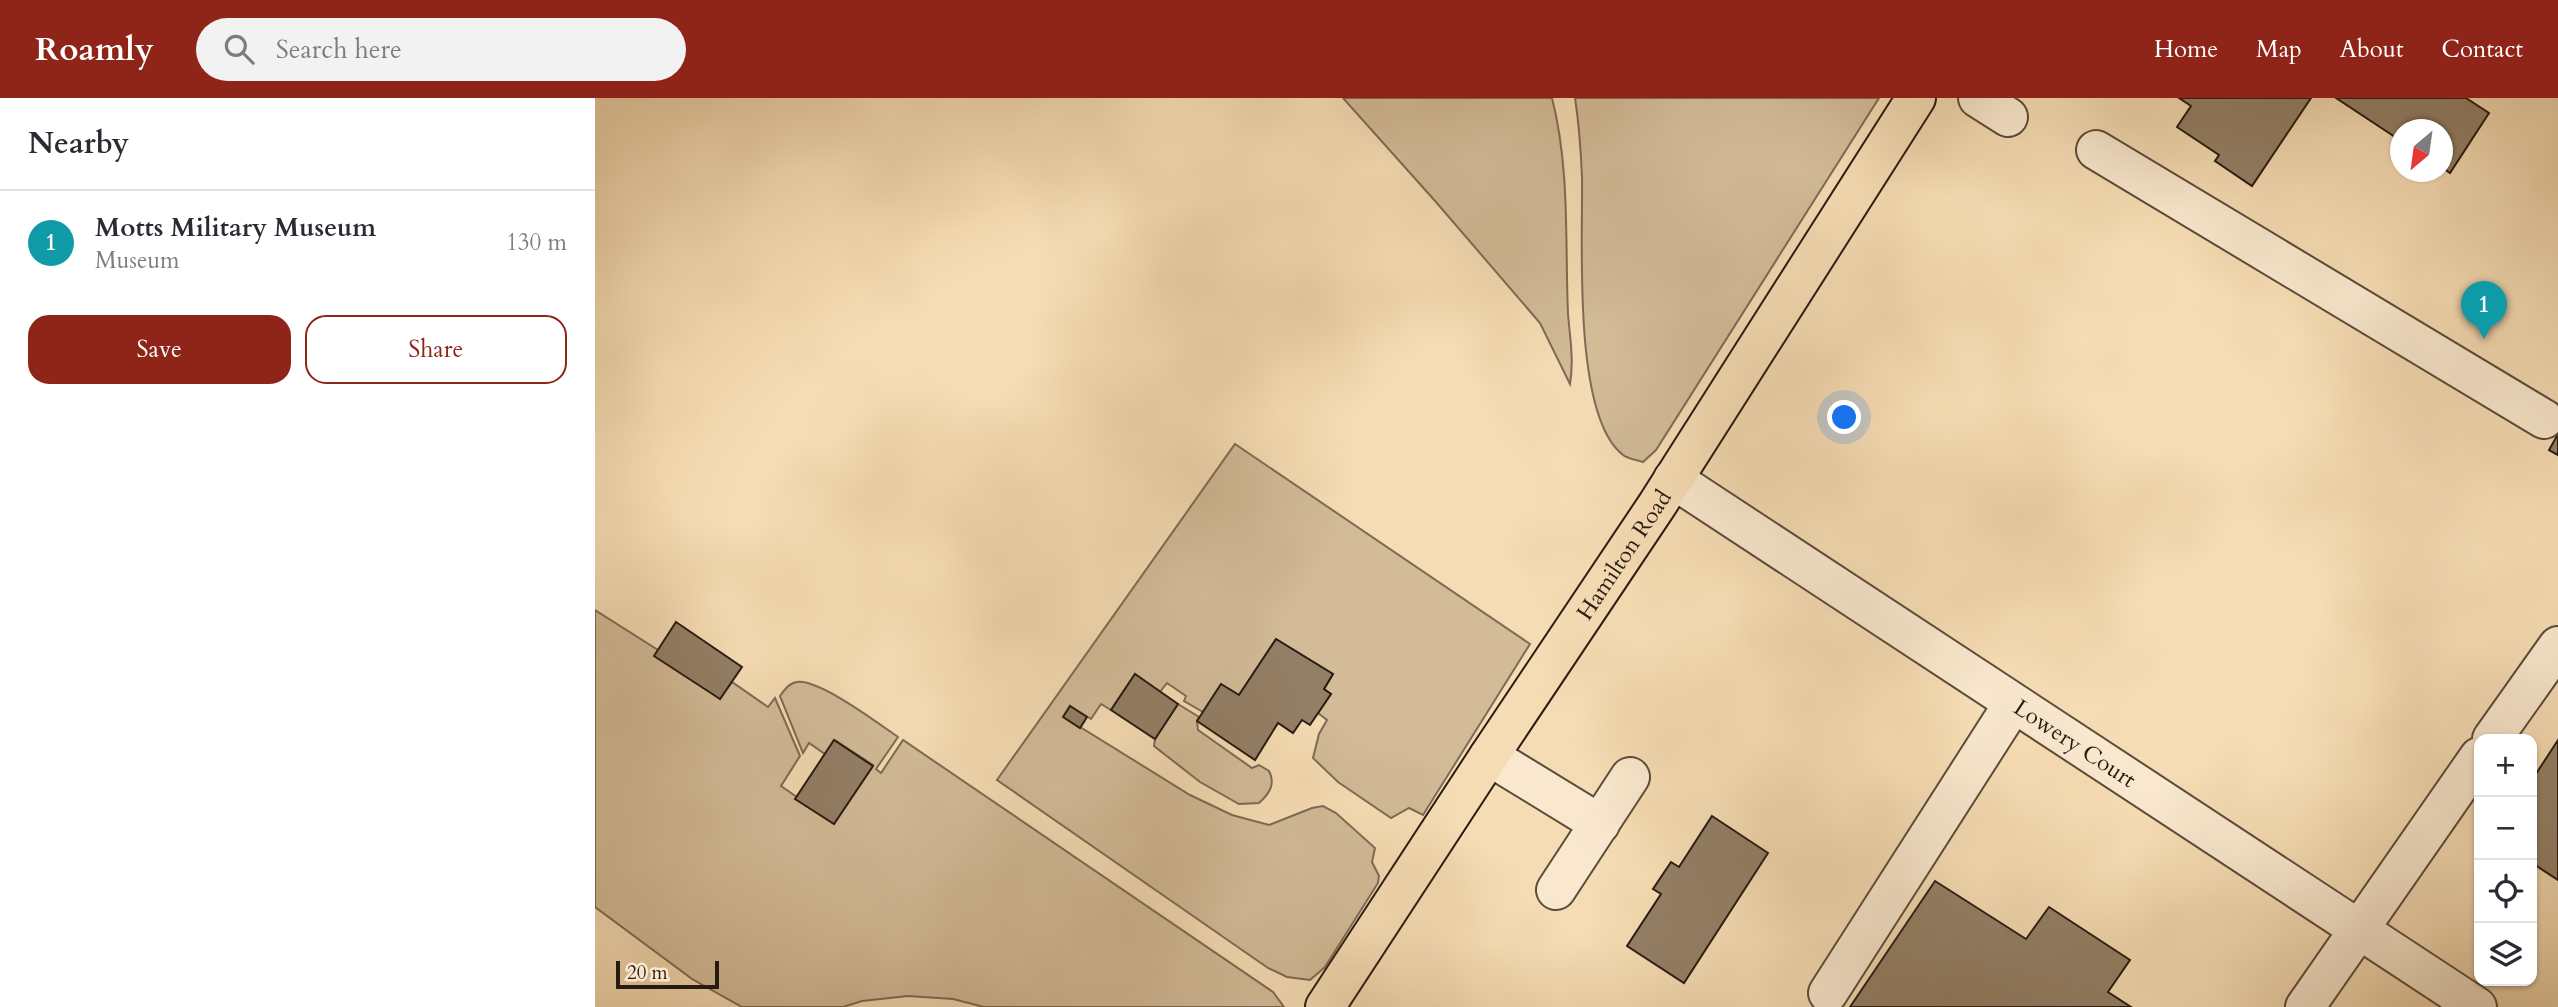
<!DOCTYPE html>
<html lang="en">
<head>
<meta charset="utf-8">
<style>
  :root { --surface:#fff; --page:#f2f2f3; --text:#2b2b33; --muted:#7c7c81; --line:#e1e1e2; --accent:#8f2418 }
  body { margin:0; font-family:Cardo,serif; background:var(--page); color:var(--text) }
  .controls { position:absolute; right:21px; bottom:21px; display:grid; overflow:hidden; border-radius:14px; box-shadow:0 2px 5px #0004 }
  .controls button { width:63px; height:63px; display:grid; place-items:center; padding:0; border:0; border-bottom:2px solid var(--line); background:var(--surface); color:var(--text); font:35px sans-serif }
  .compass { position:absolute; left:1795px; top:21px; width:63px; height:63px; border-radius:50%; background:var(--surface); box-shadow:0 2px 5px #0004; rotate:209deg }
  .scale { position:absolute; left:21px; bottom:18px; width:103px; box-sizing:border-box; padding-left:7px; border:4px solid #271b11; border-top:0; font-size:19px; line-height:24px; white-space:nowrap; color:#271b11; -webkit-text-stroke:5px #f9e8ce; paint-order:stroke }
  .you { position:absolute; left:1250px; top:320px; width:24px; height:24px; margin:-18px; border:5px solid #fff; border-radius:50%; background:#1a73e8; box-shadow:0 0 0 10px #1a73e833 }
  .badge { display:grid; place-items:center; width:46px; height:46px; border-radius:50%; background:var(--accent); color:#fff; font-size:23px; font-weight:700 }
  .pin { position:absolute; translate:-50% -58px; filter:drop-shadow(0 2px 4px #0008) }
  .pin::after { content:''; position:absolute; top:37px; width:24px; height:21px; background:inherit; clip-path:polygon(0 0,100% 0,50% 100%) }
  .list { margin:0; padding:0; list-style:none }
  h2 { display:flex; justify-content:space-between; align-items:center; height:91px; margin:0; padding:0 28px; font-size:30px }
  h2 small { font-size:23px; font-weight:400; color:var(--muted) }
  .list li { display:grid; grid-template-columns:46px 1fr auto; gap:21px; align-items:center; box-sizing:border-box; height:105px; padding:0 28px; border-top:2px solid var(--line) }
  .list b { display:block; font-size:26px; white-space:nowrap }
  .list p { margin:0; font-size:23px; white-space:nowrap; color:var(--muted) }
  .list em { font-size:23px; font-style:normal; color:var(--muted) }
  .actions { display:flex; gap:14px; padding:21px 28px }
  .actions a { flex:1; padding:16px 0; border:2px solid var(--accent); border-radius:21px; text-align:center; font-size:24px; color:var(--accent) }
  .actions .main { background:var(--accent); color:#fff }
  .icon { flex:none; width:38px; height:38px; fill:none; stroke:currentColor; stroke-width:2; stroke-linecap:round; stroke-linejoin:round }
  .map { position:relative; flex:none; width:1963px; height:909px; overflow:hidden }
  header { display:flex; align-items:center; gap:42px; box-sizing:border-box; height:98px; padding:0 35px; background:var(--accent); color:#fff }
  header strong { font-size:33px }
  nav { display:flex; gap:38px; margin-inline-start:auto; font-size:24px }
  .search { width:490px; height:63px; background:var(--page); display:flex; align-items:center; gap:18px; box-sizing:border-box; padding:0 24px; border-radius:38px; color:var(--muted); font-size:26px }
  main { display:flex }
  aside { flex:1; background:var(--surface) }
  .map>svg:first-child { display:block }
</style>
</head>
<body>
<header>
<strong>Roamly</strong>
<div class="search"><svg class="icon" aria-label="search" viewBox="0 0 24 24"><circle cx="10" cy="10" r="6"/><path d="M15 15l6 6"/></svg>Search here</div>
<nav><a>Home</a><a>Map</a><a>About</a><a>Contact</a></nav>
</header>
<main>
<aside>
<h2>Nearby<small></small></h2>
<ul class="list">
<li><span class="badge" style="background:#0f9aa8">1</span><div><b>Motts Military Museum</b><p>Museum</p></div><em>130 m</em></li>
</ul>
<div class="actions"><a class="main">Save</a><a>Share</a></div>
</aside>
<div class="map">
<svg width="1963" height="909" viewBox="0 0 1963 909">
  <rect width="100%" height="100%" fill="#f6dcb4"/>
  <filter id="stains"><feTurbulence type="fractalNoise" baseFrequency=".00286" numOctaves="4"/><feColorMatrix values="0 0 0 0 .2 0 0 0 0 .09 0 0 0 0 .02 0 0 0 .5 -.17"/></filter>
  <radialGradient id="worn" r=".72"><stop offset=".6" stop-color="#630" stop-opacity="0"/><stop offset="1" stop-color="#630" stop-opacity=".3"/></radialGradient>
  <g fill="#d3bb98" stroke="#7d6b54" stroke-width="2">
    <path d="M748,0H957C975,70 970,145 973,216C975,240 979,262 975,286L945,225L841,104Z"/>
    <path d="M980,0H1284L1061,352L1048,364C1042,362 1033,361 1028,357C977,318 988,141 987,80C986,54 984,26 980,0Z"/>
    <polygon points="640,346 935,546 828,717 814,710 796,720 743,684 718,660 724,636 732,622 723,615 736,596 729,591 738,576 681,541 644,597 626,586 608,614 589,603 591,598 572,585 565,594 540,576 516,612 506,606 496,621 475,608 469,619 595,697 637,717 674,727 717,710 728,708 741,715 780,750 777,764 784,778 783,785 730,869 715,882 692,879 673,870 402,682"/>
    <path d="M0,512L63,552L125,601L137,584L173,609L180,600L205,658L186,688L202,699L201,701L239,726L278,667L240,642L230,656L214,645L208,655L185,598C189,592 194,585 202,584C224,581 283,625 303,639L281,671L286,675L308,642L678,894L689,909H389L358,901L313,898L267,903L248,909H147L97,881L0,809Z"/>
    <path d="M583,606L604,619L602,623L603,632L657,670L664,667L674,673C681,686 674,696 664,705L644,706L605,684L559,648L560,641Z"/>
  </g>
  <g fill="#937f66" stroke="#271b11" stroke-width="2">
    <polygon points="1584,0 1716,0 1657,88 1620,63 1624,57 1582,29 1596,8"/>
    <polygon points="1741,0 1871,0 1894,15 1855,75 1848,70 1848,32 1806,32 1806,43"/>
    <polygon points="1963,336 1963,357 1954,352"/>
    <polygon points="81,524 147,569 125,601 59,558"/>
    <polygon points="681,541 738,576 729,591 736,596 715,627 707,622 698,635 683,625 660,662 602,623 626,586 644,597"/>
    <polygon points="540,576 583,606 560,641 516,612"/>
    <polygon points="475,608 492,619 485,630 468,619"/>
    <polygon points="239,642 278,668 239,726 200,701"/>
    <polygon points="1963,642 1963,782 1937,765 1937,754 1940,749 1937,746 1937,682"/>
    <polygon points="1117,718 1173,755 1089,885 1032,848 1066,796 1058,791 1076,764 1084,769"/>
    <polygon points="1340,783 1431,841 1454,809 1535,862 1513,894 1536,909 1255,909"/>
  </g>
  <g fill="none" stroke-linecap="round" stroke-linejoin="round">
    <g stroke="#5b4b3a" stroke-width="42">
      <g id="minor">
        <polyline points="1383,0 1413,19"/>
        <polyline points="1501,52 1949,321"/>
        <path id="s1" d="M1078,381L1882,909"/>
        <polyline points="1897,641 1963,548"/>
        <polyline points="894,658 1005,726"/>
        <polyline points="961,792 1035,679"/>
        <polyline points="1233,895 1418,606"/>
        <polyline points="1710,909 1884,659"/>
      </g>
    </g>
    <g stroke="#271b11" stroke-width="42">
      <g id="major">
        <path id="s2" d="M730,909L894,658L1062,407L1321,0"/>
      </g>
    </g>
    <use href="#minor" stroke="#f9e8ce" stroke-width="38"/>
    <use href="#major" stroke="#f6dcb4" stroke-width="38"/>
  </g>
  <g text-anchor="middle" stroke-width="5" stroke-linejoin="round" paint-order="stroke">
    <g font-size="23" fill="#271b11" stroke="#f9e8ce">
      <text dy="8" stroke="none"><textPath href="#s2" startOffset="542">Hamilton Road</textPath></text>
      <text dy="8" stroke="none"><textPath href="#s1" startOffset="481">Lowery Court</textPath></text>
    </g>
  </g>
  <rect width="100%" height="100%" filter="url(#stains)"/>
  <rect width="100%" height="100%" fill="url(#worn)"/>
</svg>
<div class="controls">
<button>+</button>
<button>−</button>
<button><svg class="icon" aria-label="locate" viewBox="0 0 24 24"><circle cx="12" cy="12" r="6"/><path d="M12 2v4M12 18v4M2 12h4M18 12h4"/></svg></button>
<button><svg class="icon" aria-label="layers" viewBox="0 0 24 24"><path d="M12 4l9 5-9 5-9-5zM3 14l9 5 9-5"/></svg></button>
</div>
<svg class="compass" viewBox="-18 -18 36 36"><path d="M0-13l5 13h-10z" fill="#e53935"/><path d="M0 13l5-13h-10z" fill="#7c7c81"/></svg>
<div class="scale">20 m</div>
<div class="you"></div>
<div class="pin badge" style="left:1889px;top:241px;background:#0f9aa8">1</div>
</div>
</main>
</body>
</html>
